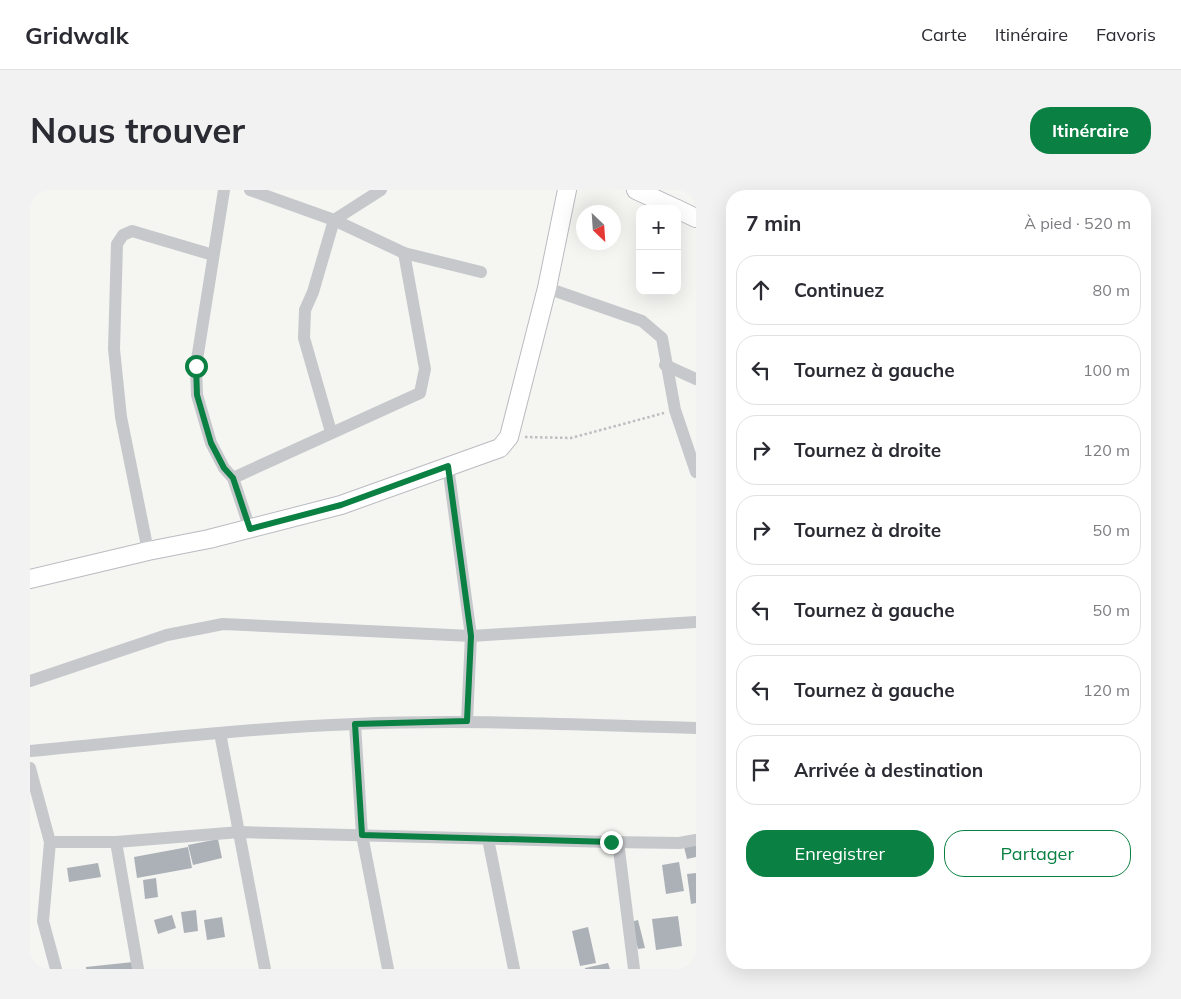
<!DOCTYPE html>
<html lang="fr">
<head>
<meta charset="utf-8">
<style>
  :root { --surface:#fff; --page:#f2f2f3; --text:#2b2b33; --muted:#7c7c81; --line:#e1e1e2; --accent:#0b8043 }
  body { margin:0; font-family:Mulish,sans-serif; background:var(--page); color:var(--text) }
  .controls { position:absolute; right:15px; top:15px; display:grid; overflow:hidden; border-radius:10px; box-shadow:0 5px 20px #0002 }
  .controls button { width:45px; height:45px; display:grid; place-items:center; padding:0; border:0; border-bottom:1px solid var(--line); background:var(--surface); color:var(--text); font:25px sans-serif }
  .compass { position:absolute; left:546px; top:15px; width:45px; height:45px; border-radius:50%; background:var(--surface); box-shadow:0 5px 20px #0002; rotate:155deg }
  .stop { position:absolute; width:15px; height:15px; margin:-11px; border:4px solid #0b8043; border-radius:50%; background:#fff }
  .stop.end { background:#0b8043; border-color:#fff; box-shadow:0 1px 5px #0008 }
  .list { margin:0; padding:0; list-style:none }
  h2 { display:flex; justify-content:space-between; align-items:center; height:65px; margin:0; padding:0 20px; font-size:21px }
  h2 small { font-size:16px; font-weight:400; color:var(--muted) }
  .list li { display:grid; grid-template-columns:32px 1fr auto; gap:15px; align-items:center; box-sizing:border-box; height:70px; margin:0 10px 10px; padding:0 10px; border:1px solid var(--line); border-radius:20px }
  .list b { display:block; font-size:19px; white-space:nowrap }
  .list em { font-size:16px; font-style:normal; color:var(--muted) }
  .actions { display:flex; gap:10px; padding:15px 20px }
  .actions a { flex:1; padding:11px 0; border:1px solid var(--accent); border-radius:20px; text-align:center; font-size:18px; color:var(--accent) }
  .actions .main { background:var(--accent); color:#fff }
  .icon { flex:none; width:28px; height:28px; fill:none; stroke:currentColor; stroke-width:2; stroke-linecap:round; stroke-linejoin:round }
  .map { position:relative; flex:none; width:666px; height:779px; overflow:hidden; border-radius:20px }
  header { display:flex; align-items:center; gap:30px; box-sizing:border-box; height:70px; padding:0 25px; background:var(--surface); border-bottom:1px solid var(--line) }
  header strong { font-size:24px }
  nav { display:flex; gap:28px; margin-inline-start:auto; font-size:18px }
  .intro { display:flex; align-items:center; justify-content:space-between; box-sizing:border-box; height:120px; padding:0 30px }
  h1 { margin:0; font-size:35px }
  .button { padding:12px 22px; border-radius:20px; background:var(--accent); color:#fff; font-size:18px; font-weight:700 }
  main { display:flex; gap:30px; padding:0 30px }
  aside { flex:1; background:var(--surface); border-radius:20px; box-shadow:0 5px 20px #0002 }
  .map>svg:first-child { display:block }
</style>
</head>
<body>
<header>
<strong>Gridwalk</strong>
<nav><a>Carte</a><a>Itinéraire</a><a>Favoris</a></nav>
</header>
<div class="intro"><h1>Nous trouver</h1><a class="button">Itinéraire</a></div>
<main>
<div class="map">
<svg width="666" height="779" viewBox="0 0 666 779">
  <rect width="100%" height="100%" fill="#f5f6f2"/>
  <g fill="#acb1b8">
    <polygon points="188,649 192,668 163,675 158,655"/>
    <polygon points="666,650 666,667 657,669 653,653"/>
    <polygon points="158,657 162,678 107,688 104,667"/>
    <polygon points="649,672 654,701 636,704 632,675"/>
    <polygon points="68,673 71,687 39,692 37,678"/>
    <polygon points="666,683 666,713 661,714 657,684"/>
    <polygon points="126,688 128,707 115,709 113,690"/>
    <polygon points="166,720 168,741 154,743 151,722"/>
    <polygon points="142,725 146,738 128,744 124,730"/>
    <polygon points="648,726 652,756 626,760 622,729"/>
    <polygon points="192,727 195,747 177,750 174,730"/>
    <polygon points="608,730 615,758 608,759 601,732"/>
    <polygon points="558,737 566,773 550,776 542,741"/>
    <polygon points="103,772 104,779 56,779 56,777"/>
    <polygon points="578,773 580,779 555,779 555,778"/>
  </g>
  <g fill="none" stroke-linecap="round" stroke-linejoin="round">
    <g stroke="#b8bbc0" stroke-width="20">
      <g id="secondary">
        <polyline points="606,0 647,19"/>
        <polyline points="647,19 666,28"/>
        <polyline points="0,389 118,361 179,349 311,315 470,258 479,247 517,98 537,0"/>
      </g>
    </g>
    <polyline stroke="#bdbec1" stroke-width="2.5" stroke-dasharray="2.5 2.5" stroke-linecap="butt" points="495,247 541,248 634,223"/>
    <g stroke="#c6c8cc" stroke-width="12">
      <polyline points="194,0 166,176 167,205 181,253 194,278 203,288 220,339"/>
      <polyline points="220,0 304,30 374,63 451,82"/>
      <polyline points="517,98 612,131 632,148 645,220 666,282"/>
      <polyline points="635,175 666,189"/>
      <polyline points="301,242 274,148 275,120 283,102 304,30 351,0"/>
      <polyline points="418,276 441,446 437,531"/>
      <polyline points="203,288 390,203 395,179 374,63"/>
      <polyline points="118,361 91,227 84,159 87,54 93,45 102,41 183,65"/>
      <polyline points="0,491 137,445 193,434 441,446 666,432"/>
      <polyline points="325,534 332,645 358,779"/>
      <polyline points="190,543 235,779"/>
      <path d="M0,561C108,551 216,538 325,534C439,529 552,535 666,538"/>
      <polyline points="0,578 20,652 13,731 26,779"/>
      <polyline points="458,649 484,779"/>
      <polyline points="20,652 86,652 210,642 581,652 649,653 666,650"/>
      <polyline points="86,652 108,779"/>
      <polyline points="588,652 604,779"/>
    </g>
    <use href="#secondary" stroke="#fff" stroke-width="18"/>
  </g>
  <g fill="none" stroke-linecap="round" stroke-linejoin="round">
    <polyline stroke="#0b8043" stroke-width="6" points="166,176 167,205 181,253 194,278 203,288 220,339 311,315 418,276 441,446 437,531 325,534 332,645 581,652"/>
  </g>
</svg>
<div class="controls">
<button>+</button>
<button>−</button>
</div>
<svg class="compass" viewBox="-18 -18 36 36"><path d="M0-13l5 13h-10z" fill="#e53935"/><path d="M0 13l5-13h-10z" fill="#7c7c81"/></svg>
<div class="stop" style="left:166px;top:176px"></div>
<div class="stop end" style="left:581px;top:652px"></div>
</div>
<aside>
<h2>7 min<small>À pied · 520 m</small></h2>
<ul class="list">
<li><svg class="icon" aria-label="ahead" viewBox="0 0 24 24"><path d="M12 20V5M6 11l6-6 6 6"/></svg><div><b>Continuez</b></div><em>80 m</em></li>
<li><svg class="icon" aria-label="left" viewBox="0 0 24 24"><path d="M17 20v-9H6M10 6l-5 5 5 5"/></svg><div><b>Tournez à gauche</b></div><em>100 m</em></li>
<li><svg class="icon" aria-label="right" viewBox="0 0 24 24"><path d="M7 20v-9h11M14 6l5 5-5 5"/></svg><div><b>Tournez à droite</b></div><em>120 m</em></li>
<li><svg class="icon" aria-label="right" viewBox="0 0 24 24"><path d="M7 20v-9h11M14 6l5 5-5 5"/></svg><div><b>Tournez à droite</b></div><em>50 m</em></li>
<li><svg class="icon" aria-label="left" viewBox="0 0 24 24"><path d="M17 20v-9H6M10 6l-5 5 5 5"/></svg><div><b>Tournez à gauche</b></div><em>50 m</em></li>
<li><svg class="icon" aria-label="left" viewBox="0 0 24 24"><path d="M17 20v-9H6M10 6l-5 5 5 5"/></svg><div><b>Tournez à gauche</b></div><em>120 m</em></li>
<li><svg class="icon" aria-label="arrive" viewBox="0 0 24 24"><path d="M6 21V4h12l-3 4 3 4H6"/></svg><div><b>Arrivée à destination</b></div></li>
</ul>
<div class="actions"><a class="main">Enregistrer</a><a>Partager</a></div>
</aside>
</main>
</body>
</html>
